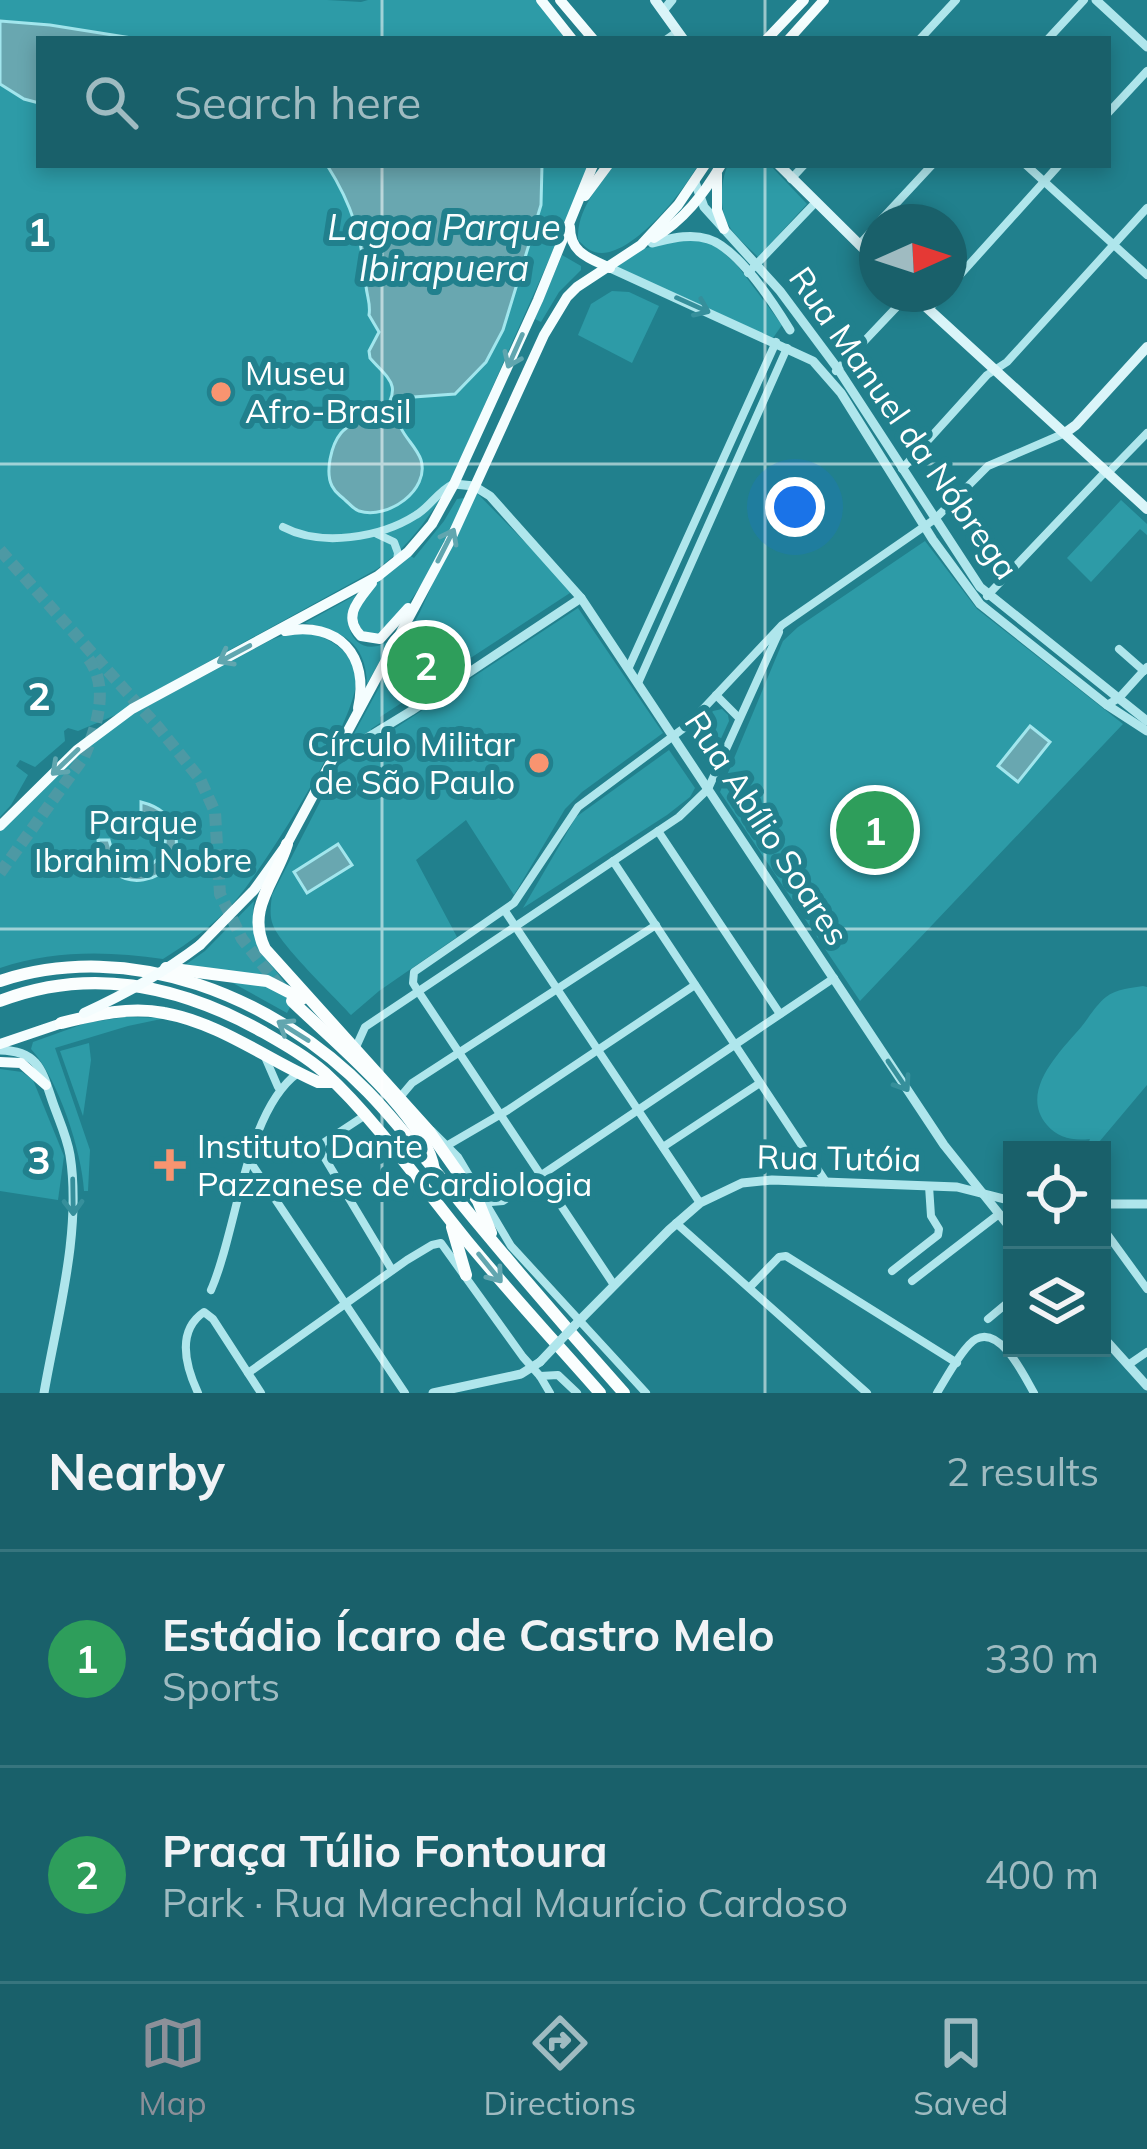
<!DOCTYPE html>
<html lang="en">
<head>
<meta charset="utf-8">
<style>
  :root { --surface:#19606a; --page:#226670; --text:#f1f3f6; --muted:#9fbbc1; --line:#37757e; --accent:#8c9099 }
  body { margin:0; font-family:Mulish,sans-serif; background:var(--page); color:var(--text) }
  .controls { position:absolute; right:36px; bottom:36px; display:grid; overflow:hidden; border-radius:0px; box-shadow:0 6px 18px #0003 }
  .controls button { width:108px; height:108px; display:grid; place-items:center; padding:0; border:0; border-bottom:3px solid var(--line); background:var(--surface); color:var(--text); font:60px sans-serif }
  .compass { position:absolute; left:859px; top:204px; width:108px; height:108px; border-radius:50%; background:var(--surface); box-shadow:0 6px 18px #0003; rotate:87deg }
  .you { position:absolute; left:795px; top:507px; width:42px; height:42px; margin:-30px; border:9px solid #fff; border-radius:50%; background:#1a73e8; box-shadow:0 0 0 18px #1a73e833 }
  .badge { display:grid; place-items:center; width:78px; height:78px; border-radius:50%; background:var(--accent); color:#fff; font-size:39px; font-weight:700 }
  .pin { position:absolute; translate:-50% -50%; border:6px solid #fff; box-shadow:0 3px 12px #0006 }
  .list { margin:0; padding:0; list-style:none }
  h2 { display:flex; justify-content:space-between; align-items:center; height:156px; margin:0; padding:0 48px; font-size:51px }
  h2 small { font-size:39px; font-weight:400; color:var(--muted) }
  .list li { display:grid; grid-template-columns:78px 1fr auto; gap:36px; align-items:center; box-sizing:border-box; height:216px; padding:0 48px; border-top:3px solid var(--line) }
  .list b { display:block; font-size:45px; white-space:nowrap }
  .list p { margin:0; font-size:39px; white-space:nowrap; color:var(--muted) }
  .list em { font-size:39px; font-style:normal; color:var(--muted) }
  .icon { flex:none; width:66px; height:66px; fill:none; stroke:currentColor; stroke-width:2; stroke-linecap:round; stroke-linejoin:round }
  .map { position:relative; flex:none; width:1147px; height:1393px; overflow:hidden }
  .search { position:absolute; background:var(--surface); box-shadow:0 6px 18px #0003; left:36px; right:36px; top:36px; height:132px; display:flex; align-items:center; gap:30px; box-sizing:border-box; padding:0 42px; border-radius:0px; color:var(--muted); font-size:45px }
  .sheet { height:588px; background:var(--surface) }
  nav { display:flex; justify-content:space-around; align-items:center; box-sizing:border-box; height:168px; border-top:3px solid var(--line); background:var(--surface); font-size:33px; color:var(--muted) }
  nav a { display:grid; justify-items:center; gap:6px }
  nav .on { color:var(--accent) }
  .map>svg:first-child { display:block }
</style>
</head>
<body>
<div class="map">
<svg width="1147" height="1393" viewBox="0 0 1147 1393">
  <rect width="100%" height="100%" fill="#21808d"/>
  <g fill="#2d9ba7">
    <path d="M0,0H327L361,2L368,0H538L567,39H39V165H591L449,485C429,517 409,547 377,569L157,690L118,714L78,731L68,728L64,731L65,741L35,767L20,760L16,766L28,775L11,805L0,817Z"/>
    <path d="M614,165H698C682,193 636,252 602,253C591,253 585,247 578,240C577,209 597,189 614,165Z"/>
    <path d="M728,165H770L807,204L758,257C749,248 736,237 729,226C719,210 720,182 728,165Z"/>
    <polygon points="684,239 713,243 737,265 782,325 773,338 616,267 642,249"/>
    <polygon points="562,255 581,266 581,270 559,292 541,322 535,319"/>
    <polygon points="612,291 629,292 659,306 632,363 578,335 591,304"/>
    <polygon points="474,490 573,591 380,717 380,723 371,729 372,732 353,743 350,741 420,612"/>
    <path d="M465,498C443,548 420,599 379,636L363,634L354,611L381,578L407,554L414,558L444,521L457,499Z"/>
    <polygon points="1121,500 1147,524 1147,535 1140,529 1091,582 1067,558"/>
    <polygon points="925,541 977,609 1123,724 860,1001 720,792 783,641 798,627"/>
    <path d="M356,595C336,626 358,663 392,639L367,684C366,642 342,631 305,623Z"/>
    <path d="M578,608L663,733L582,792L565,809L514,895L466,820L416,860L457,937L379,991L351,1015C334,996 280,945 273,925C269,916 271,904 272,895L339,765Z"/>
    <path d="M313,633C334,642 352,651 356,676C362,714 263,869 235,901C214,925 190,942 163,959C108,951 54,950 0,968V829L77,753L133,714L271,640L284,635Z"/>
    <polygon points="722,709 728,715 729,721 708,767 689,737 713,711"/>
    <polygon points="669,750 695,788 690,797 667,815 523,908 576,817"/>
    <path d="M254,901C248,942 272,966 296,996L287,1013L222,977L185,965L205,951Z"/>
    <path d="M1143,986L1147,987V1085L1094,1148L1088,1144L1090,1139C1073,1141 1058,1138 1047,1125C1018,1091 1061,1051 1082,1026C1089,1017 1097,1004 1106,997C1116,989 1131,988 1143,986Z"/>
    <path d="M126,1017L166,1018L128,1026L55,1048L90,1150L88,1191H84C82,1152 58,1078 31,1049L33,1042L86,1023Z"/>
    <polygon points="89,1043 91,1060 83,1116 60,1051"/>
    <polygon points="0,1069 22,1072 33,1080 64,1156 58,1200 0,1191"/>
  </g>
  <g fill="#69a7b0" stroke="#a2e6ed" stroke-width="3">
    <polygon points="0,21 50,25 138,39 39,39 39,103 24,99 0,84"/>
    <path d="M327,165H542L541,205L503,330L486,362L455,394L414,397L407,406L401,428C406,439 417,448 421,460C430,490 388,520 359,511C353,509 350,504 345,500C339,494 336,494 332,486C325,472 331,445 341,433C351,421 370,420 383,413C403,384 388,379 370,358L369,351L379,332L369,315C371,304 367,297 366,286C362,238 353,206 327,165Z"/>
    <polygon points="1030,726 1050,742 1018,782 998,766"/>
    <path d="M141,802C157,806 171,814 175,832C188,886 104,903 98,840H109C127,912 204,833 141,814Z"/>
    <polygon points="338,844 352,865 307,893 294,872"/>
  </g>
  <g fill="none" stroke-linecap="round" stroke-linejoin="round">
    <g stroke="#4d99a4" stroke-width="12" stroke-dasharray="12 6" stroke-linecap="butt">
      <polyline points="0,550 158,727 200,779 215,812 220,894 242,939 280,987"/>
      <path d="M0,873L84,757C97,726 110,687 88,658"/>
    </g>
    <g stroke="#afe6ec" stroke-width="8">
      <polyline points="667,39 677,32"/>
      <polyline points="920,39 956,0"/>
      <polyline points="1048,39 1084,0"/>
      <polyline points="1108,113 1147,71"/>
      <polyline points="1026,165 1147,275"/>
      <polyline points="791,179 804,165"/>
      <polyline points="879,222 932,165"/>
      <polyline points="859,245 877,225"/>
      <polyline points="748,273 815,203"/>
      <polyline points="949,287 1059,165"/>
      <polyline points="929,309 942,294"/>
      <polyline points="836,371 909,294"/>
      <polyline points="902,469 987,375 1007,362 1147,208"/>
      <polyline points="1108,473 1147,433"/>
      <path d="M283,527C321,547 380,538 416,515C430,507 438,491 453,484"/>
      <polyline points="377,534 394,542 398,553 397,561"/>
      <polyline points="987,596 1106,471"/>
      <polyline points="1119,649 1144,671"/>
      <polyline points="629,667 776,342"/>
      <polyline points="639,681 787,348"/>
      <polyline points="716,695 739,718"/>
      <polyline points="1107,705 1119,698 1147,667"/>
      <polyline points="658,831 780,1014"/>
      <polyline points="613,861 826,1182"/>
      <polyline points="505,911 700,1203"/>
      <polyline points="356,1047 365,1027 679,817 708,789 779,632"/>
      <polyline points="265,1057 278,1087"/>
      <polyline points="401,1096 412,1083 656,925"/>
      <polyline points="364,1116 323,1143 320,1150 392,1270"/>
      <polyline points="432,1131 458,1157 511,1246 646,1393"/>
      <polyline points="448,1145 508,1110 695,985"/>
      <polyline points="663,1147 760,1083"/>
      <polyline points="249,1160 405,1393"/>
      <polyline points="483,1196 491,1202 503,1201 834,978"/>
      <polyline points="676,1223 867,1393"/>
      <polyline points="1102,1227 1147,1289"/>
      <polyline points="892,1271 938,1235 939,1229 931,1216 929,1186"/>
      <polyline points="912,1281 999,1214"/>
      <polyline points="614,1285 418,991 413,983 414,972 514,903 578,807 688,725 782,625 935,519 988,466 1065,433"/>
      <polyline points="750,1287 779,1257 786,1256 957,1363"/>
      <path d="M211,1290C237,1232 245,1111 298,1073"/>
      <polyline points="988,1319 1012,1299"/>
      <polyline points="1128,1365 1147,1352"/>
      <polyline points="248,1373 407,1260 432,1245 441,1243 523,1357 540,1376 550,1393"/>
      <polyline points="540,1376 558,1375 577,1393"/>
      <path d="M198,1393C186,1367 176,1331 204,1312L213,1319L261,1393"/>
      <path d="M937,1393C945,1380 964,1345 976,1339C1001,1326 1024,1376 1034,1393"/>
    </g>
    <g stroke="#afe6ec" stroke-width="9">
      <polyline points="1096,0 1147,47"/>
      <polyline points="663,11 672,0"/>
      <polyline points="695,182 704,207 780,291 838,369 980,587 1147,721"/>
      <path d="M652,243C670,239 689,233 708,239C738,248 774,304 790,330"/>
      <polyline points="610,268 813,361 841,393 933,540 980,604 1107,705 1147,731"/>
      <polyline points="454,484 474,486 490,496 581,598 944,1145 1012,1230"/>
      <polyline points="334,758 411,711 581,598"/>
      <path d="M0,1050C39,1051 42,1071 53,1103C59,1120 67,1137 70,1155C82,1231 57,1318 44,1393"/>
      <polyline points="1102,1204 1147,1204"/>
      <polyline points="574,1326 669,1230 700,1203 742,1183 772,1180 957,1187 1012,1201"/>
      <polyline points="1102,1336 1147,1386"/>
      <polyline points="433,1393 521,1374 540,1362"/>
    </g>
    <g stroke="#daf5f9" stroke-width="10">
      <polyline points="655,0 683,39"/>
      <polyline points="779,165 877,262"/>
      <polyline points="912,294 1147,509"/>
      <polyline points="1065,433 1076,425 1147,347"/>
    </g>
    <g stroke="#f4fdfe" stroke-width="10">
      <polyline points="541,0 572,39"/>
      <polyline points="560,0 593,39"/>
      <polyline points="767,39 804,0"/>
      <polyline points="789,39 824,0"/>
      <polyline points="717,174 717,210 724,229"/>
      <polyline points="585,196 608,165"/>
      <path d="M570,227C570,253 589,258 610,268"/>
      <path d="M654,238C684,220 703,195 721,165"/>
      <path d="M372,583C358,601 342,616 361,636L380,639L408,608"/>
      <path d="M285,631C338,621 370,655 358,708"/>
      <polyline points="0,826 77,750 132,709 378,576 408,552 432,524 454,484 538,300 593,165"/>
      <polyline points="200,945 254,890 287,844 449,543 544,335 567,297 577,287 641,245 678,205 705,165"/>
      <polyline points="0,1044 65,1022"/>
      <polyline points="0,1062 21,1063 46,1085"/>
    </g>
    <g stroke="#fafefe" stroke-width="12">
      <path d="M287,844C276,881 245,909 265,949L428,1130L478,1201L491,1233"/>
      <polyline points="166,968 267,981 302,999"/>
      <path d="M0,981C130,938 275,996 368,1092C406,1131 439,1177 474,1219C523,1278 573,1336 624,1393"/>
      <path d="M0,1001C91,966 181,986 263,1032C284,1044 307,1057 325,1073C375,1119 423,1187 467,1241C510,1293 555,1342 600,1393"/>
      <path d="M292,1001C331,1039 427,1117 434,1170"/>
      <path d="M61,1023C94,1015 130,1006 164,1013C220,1023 266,1059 318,1082H334"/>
      <polyline points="452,1227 466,1275"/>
    </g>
    <polyline stroke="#afe6ec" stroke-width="9" points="540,1362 574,1326"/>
    <path stroke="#f4fdfe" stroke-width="10" d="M84,1013C126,994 163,973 200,945"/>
  </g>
  <defs><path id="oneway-shaft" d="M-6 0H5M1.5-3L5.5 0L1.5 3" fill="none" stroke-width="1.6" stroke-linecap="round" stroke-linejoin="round" transform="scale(3)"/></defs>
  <g stroke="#368f9b">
    <use href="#oneway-shaft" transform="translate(693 305) rotate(24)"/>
    <use href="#oneway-shaft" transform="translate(898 1076) rotate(56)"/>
    <use href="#oneway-shaft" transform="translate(73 1197) rotate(89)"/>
  </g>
  <g stroke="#60a6af">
    <use href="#oneway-shaft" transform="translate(515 351) rotate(114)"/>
    <use href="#oneway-shaft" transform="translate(446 545) rotate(-63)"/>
    <use href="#oneway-shaft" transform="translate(234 654) rotate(152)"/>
    <use href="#oneway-shaft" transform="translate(65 762) rotate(136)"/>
  </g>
  <g stroke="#62a6af">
    <use href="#oneway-shaft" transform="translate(293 1031) rotate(-148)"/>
    <use href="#oneway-shaft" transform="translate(490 1268) rotate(51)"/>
  </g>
  <path fill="none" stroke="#fff" stroke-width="3" stroke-opacity="0.55" d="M382,0V39M765,0V39M382,165V1393M765,165V1393M0,464H1147M0,929H1147"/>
  <g fill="#f89470" stroke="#21808d" stroke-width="4.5">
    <circle cx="221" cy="392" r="12"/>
    <circle cx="539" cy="763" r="12"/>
    <path d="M164 1147h12v12h12v12h-12v12h-12v-12h-12v-12h12z"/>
  </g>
  <g text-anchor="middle" stroke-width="12" stroke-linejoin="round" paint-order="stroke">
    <g font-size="33" fill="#fff" stroke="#21808d" text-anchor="start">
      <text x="245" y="385">Museu<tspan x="245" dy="38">Afro-Brasil</tspan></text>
      <text x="515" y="756" text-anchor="end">Círculo Militar<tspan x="515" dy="38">de São Paulo</tspan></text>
      <text x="197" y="1158">Instituto Dante<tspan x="197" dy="38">Pazzanese de Cardiologia</tspan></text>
    </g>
    <g font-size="33" fill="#fff" stroke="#21808d">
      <text transform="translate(904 423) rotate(55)" y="12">Rua Manuel da Nóbrega</text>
      <text transform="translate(767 828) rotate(57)" y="12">Rua Abílio Soares</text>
      <text transform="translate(839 1158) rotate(1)" y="12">Rua Tutóia</text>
    </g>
    <g font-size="33" fill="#f9fefe" stroke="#21808d">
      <text x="143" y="834">Parque<tspan x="143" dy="38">Ibrahim Nobre</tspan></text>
    </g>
    <g font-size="36" font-style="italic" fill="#f8fdfe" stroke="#21808d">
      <text x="444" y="240">Lagoa Parque<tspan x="444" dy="41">Ibirapuera</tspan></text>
    </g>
  </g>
  <g font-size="39" text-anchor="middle" font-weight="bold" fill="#fff" stroke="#21808d" stroke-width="12" stroke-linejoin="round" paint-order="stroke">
    <text x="39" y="246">1</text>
    <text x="39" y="710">2</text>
    <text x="39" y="1174">3</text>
  </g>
</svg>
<div class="controls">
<button><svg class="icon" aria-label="locate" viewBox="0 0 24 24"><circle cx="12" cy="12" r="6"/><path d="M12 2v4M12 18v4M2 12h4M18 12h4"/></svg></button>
<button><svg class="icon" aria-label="layers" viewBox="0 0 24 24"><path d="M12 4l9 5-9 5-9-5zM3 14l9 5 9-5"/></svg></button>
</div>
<svg class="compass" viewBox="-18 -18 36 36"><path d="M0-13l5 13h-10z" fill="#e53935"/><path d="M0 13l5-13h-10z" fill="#9fbbc1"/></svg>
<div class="you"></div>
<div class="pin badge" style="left:875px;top:830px;background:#2e9e5b">1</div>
<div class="pin badge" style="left:426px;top:665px;background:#2e9e5b">2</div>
<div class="search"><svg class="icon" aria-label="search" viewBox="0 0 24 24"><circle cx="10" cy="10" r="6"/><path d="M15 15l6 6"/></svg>Search here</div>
</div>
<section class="sheet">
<h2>Nearby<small>2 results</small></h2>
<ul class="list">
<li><span class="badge" style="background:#2e9e5b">1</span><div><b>Estádio Ícaro de Castro Melo</b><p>Sports</p></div><em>330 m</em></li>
<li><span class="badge" style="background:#2e9e5b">2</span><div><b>Praça Túlio Fontoura</b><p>Park · Rua Marechal Maurício Cardoso</p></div><em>400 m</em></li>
</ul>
</section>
<nav>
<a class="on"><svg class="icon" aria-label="map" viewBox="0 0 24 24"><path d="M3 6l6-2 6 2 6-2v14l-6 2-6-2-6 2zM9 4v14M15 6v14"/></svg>Map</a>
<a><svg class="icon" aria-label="directions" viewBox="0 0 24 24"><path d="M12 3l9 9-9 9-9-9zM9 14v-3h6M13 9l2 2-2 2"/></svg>Directions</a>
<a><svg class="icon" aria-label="saved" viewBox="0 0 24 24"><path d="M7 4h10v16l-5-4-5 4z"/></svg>Saved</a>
</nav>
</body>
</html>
